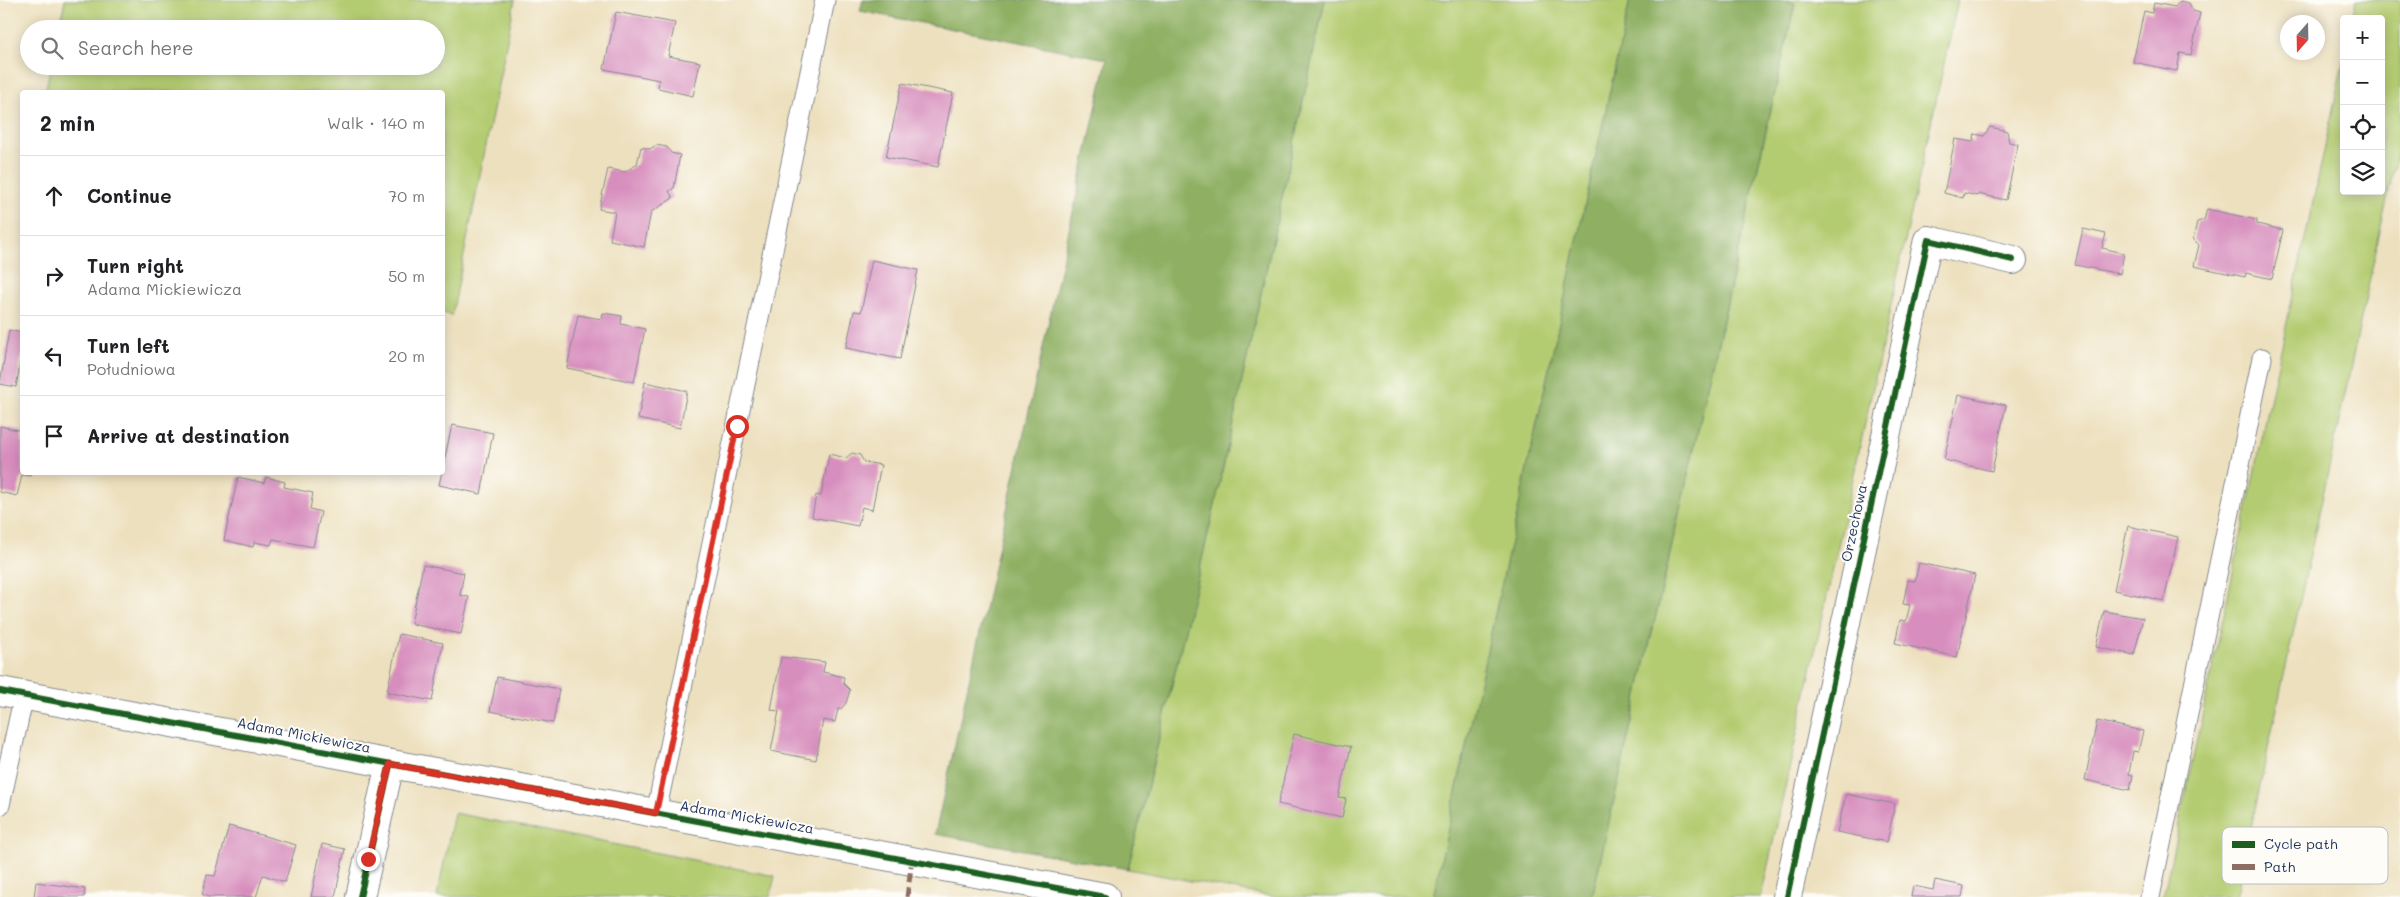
<!DOCTYPE html>
<html lang="en">
<head>
<meta charset="utf-8">
<style>
  :root { --surface:#fff; --page:#f6f6f6; --text:#202124; --muted:#757577; --line:#e0e0e0 }
  body { margin:0; font-family:Mali,sans-serif; background:var(--page); color:var(--text) }
  .controls { position:absolute; right:15px; top:15px; display:grid; overflow:hidden; border-radius:5px; box-shadow:0 2px 12px #0003 }
  .controls button { width:45px; height:45px; display:grid; place-items:center; padding:0; border:0; border-bottom:1px solid var(--line); background:var(--surface); color:var(--text); font:25px sans-serif }
  .compass { position:absolute; left:2280px; top:15px; width:45px; height:45px; border-radius:50%; background:var(--surface); box-shadow:0 2px 12px #0003; rotate:200deg }
  .stop { position:absolute; width:15px; height:15px; margin:-11px; border:4px solid #d93025; border-radius:50%; background:#fff }
  .stop.end { background:#d93025; border-color:#fff; box-shadow:0 1px 5px #0008 }
  .list { margin:0; padding:0; list-style:none }
  h2 { display:flex; justify-content:space-between; align-items:center; height:65px; margin:0; padding:0 20px; font-size:21px }
  h2 small { font-size:16px; font-weight:400; color:var(--muted) }
  .list li { display:grid; grid-template-columns:32px 1fr auto; gap:15px; align-items:center; box-sizing:border-box; height:80px; padding:0 20px; border-top:1px solid var(--line) }
  .list b { display:block; font-size:19px; white-space:nowrap }
  .list p { margin:0; font-size:16px; white-space:nowrap; color:var(--muted) }
  .list em { font-size:16px; font-style:normal; color:var(--muted) }
  .icon { flex:none; width:28px; height:28px; fill:none; stroke:currentColor; stroke-width:2; stroke-linecap:round; stroke-linejoin:round }
  .map { position:relative; flex:none; width:2400px; height:897px; overflow:hidden }
  .search { position:absolute; background:var(--surface); box-shadow:0 2px 12px #0003; left:20px; top:20px; width:425px; height:55px; display:flex; align-items:center; gap:12px; box-sizing:border-box; padding:0 18px; border-radius:28px; color:var(--muted); font-size:19px }
  .panel { position:absolute; background:var(--surface); box-shadow:0 2px 12px #0003; left:20px; top:90px; width:425px; height:385px; border-radius:5px }
  .map>svg:first-child { display:block }
</style>
</head>
<body>
<div class="map">
<svg width="2400" height="897" viewBox="0 0 2400 897">
  <rect width="100%" height="100%" fill="#fdfcf7"/>
  <filter id="ink" filterUnits="userSpaceOnUse"><feTurbulence type="fractalNoise" baseFrequency=".02" numOctaves="2"/><feDisplacementMap in="SourceGraphic" scale="10" xChannelSelector="R" yChannelSelector="G"/><feConvolveMatrix kernelMatrix="1 2 1 2 8 2 1 2 1" color-interpolation-filters="sRGB"/></filter>
  <filter id="wash" filterUnits="userSpaceOnUse"><feTurbulence type="fractalNoise" baseFrequency=".0096" numOctaves="4" result="noise"/><feDisplacementMap in="SourceGraphic" scale="20" xChannelSelector="R" yChannelSelector="G"/><feGaussianBlur stdDeviation="1.12" result="paint"/><feColorMatrix in="noise" values="0 0 0 0 0 0 0 0 0 0 0 0 0 0 0 0 0 1.4 0 .05"/><feComposite in="paint" operator="in"/></filter>
  <g filter="url(#wash)">
    <rect width="100%" height="100%" fill="#ede0be"/>
    <g fill="#b4cc71" stroke="#687e68">
      <polygon points="65,0 515,0 452,315 442,313 442,92 45,92 51,66 436,66 436,29 59,29"/>
      <polygon points="1325,0 1630,0 1433,897 1274,897 1128,869 1216,500"/>
      <polygon points="1783,0 1958,0 1761,897 1592,897 1795,4"/>
      <polygon points="2356,0 2400,0 2400,139 2236,897 2163,897 2344,58 2344,191 2381,191 2381,19 2352,19"/>
      <polygon points="454,813 775,876 770,897 437,897"/>
    </g>
    <g fill="#8fb063" stroke="#557060">
      <polygon points="863,0 1325,0 1216,500 1128,869 935,834 1107,59 860,11"/>
      <polygon points="1630,0 1783,0 1795,3 1592,897 1433,897"/>
    </g>
    <g id="blocks">
      <g fill="#d78dbd">
        <polygon points="2180,1 2189,3 2193,11 2200,13 2191,55 2180,53 2177,71 2133,62 2144,11 2152,13 2154,3 2175,7"/>
        <polygon points="616,12 675,23 668,56 700,62 693,96 658,88 659,80 604,69"/>
        <polygon points="902,83 953,93 938,167 886,157"/>
        <polygon points="1990,127 2007,131 2009,142 2018,144 2006,200 1978,194 1978,196 1964,193 1963,198 1944,193 1955,139 1973,142 1975,134 1984,136"/>
        <polygon points="656,145 667,147 671,153 680,155 674,188 669,191 673,198 651,212 644,247 610,240 615,212 599,209 608,169 625,172 637,164 641,147 650,149"/>
        <polygon points="2207,209 2257,220 2257,224 2283,230 2272,279 2246,273 2245,277 2194,266 2199,245 2193,239 2197,222 2204,220"/>
        <polygon points="2083,229 2106,234 2102,248 2124,253 2120,274 2075,265"/>
        <polygon points="872,260 918,270 900,359 846,348 854,311 861,312"/>
        <polygon points="603,313 622,316 621,324 645,329 634,382 567,368 578,315 602,319"/>
        <polygon points="9,330 22,333 22,353 16,387 0,384"/>
        <polygon points="645,382 687,391 680,428 638,419"/>
        <polygon points="1958,395 2006,405 1992,471 1944,460"/>
        <polygon points="452,425 493,433 481,494 439,485"/>
        <polygon points="0,426 22,431 22,472 31,472 30,476 22,475 17,496 0,492"/>
        <polygon points="852,453 860,455 864,462 881,465 872,510 862,507 858,526 812,517 816,495 821,496 829,454 846,458"/>
        <polygon points="238,477 264,483 266,477 285,482 284,487 313,493 310,509 321,512 313,547 273,539 271,545 254,542 253,547 224,540"/>
        <polygon points="2128,526 2178,537 2164,601 2114,590"/>
        <polygon points="1919,563 1975,575 1957,657 1895,643 1900,620 1906,621 1910,605 1903,604 1908,580 1915,581"/>
        <polygon points="423,565 464,573 460,595 469,597 461,634 411,624"/>
        <polygon points="2104,611 2143,618 2134,655 2096,647"/>
        <polygon points="399,634 443,643 432,701 387,692"/>
        <polygon points="781,657 825,662 823,672 844,677 843,683 850,690 846,703 841,709 838,709 835,722 823,720 816,760 771,751 779,711 771,710"/>
        <polygon points="497,677 559,689 553,723 490,711"/>
        <polygon points="2097,721 2143,731 2138,752 2133,751 2129,774 2133,775 2130,790 2085,780"/>
        <polygon points="1294,734 1351,747 1339,798 1346,799 1342,818 1278,804"/>
        <polygon points="1846,794 1895,804 1887,842 1837,832"/>
        <polygon points="229,826 296,845 285,882 263,875 256,897 208,897 202,894 207,875 215,876"/>
        <polygon points="322,844 345,849 335,897 311,897"/>
        <polygon points="1935,880 1964,886 1962,897 1911,897 1913,886 1933,890"/>
        <polygon points="36,882 85,889 84,897 34,897"/>
      </g>
    </g>
  </g>
  <g filter="url(#ink)">
    <use href="#blocks" fill-opacity="0" stroke="#84888e" stroke-width="1"/>
    <g fill="none" stroke-linecap="round" stroke-linejoin="round">
      <g stroke="#84888e" stroke-width="21">
        <g id="service">
          <polyline points="0,805 24,695"/>
          <polyline points="656,813 825,0"/>
          <polyline points="2150,897 2262,358"/>
        </g>
      </g>
      <g stroke="#84888e" stroke-width="30">
        <g id="minor">
          <polyline points="360,897 390,764"/>
          <polyline points="1787,897 1928,240 2013,260"/>
        </g>
      </g>
      <g stroke="#84888e" stroke-width="30">
        <polyline id="tertiary" points="0,691 1105,897"/>
      </g>
      <use href="#service" stroke="#fff" stroke-width="19"/>
      <use href="#minor" stroke="#fff" stroke-width="28"/>
      <use href="#tertiary" stroke="#fff" stroke-width="28"/>
      <polyline stroke="#8d6e63" stroke-width="5" stroke-dasharray="10 5" stroke-linecap="butt" points="907,897 912,860"/>
      <g stroke="#fdfcf7" stroke-width="9">
        <g id="cycleway">
          <polyline points="0,691 1105,897"/>
          <polyline points="360,897 390,764"/>
          <polyline points="1787,897 1928,240 2013,260"/>
        </g>
      </g>
      <use href="#cycleway" stroke="#1b5e20" stroke-width="6"/>
    </g>
  </g>
  <g fill="none" stroke-linecap="round" stroke-linejoin="round" filter="url(#ink)">
    <polyline stroke="#d93025" stroke-width="6" points="368,859 390,764 656,813 737,426"/>
  </g>
  <g text-anchor="middle" stroke-width="4" stroke-linejoin="round" paint-order="stroke">
    <g font-size="14" fill="#1b2f5e" stroke="#fdfcf7">
      <text transform="translate(1854 523) rotate(-78)" y="5">Orzechowa</text>
      <text transform="translate(304 735) rotate(11)" y="5">Adama Mickiewicza</text>
      <text transform="translate(747 817) rotate(10)" y="5">Adama Mickiewicza</text>
    </g>
  </g>
  <rect x="2222" y="827" width="166" height="57" rx="8" fill="#fdfcf7" stroke="#b9bec9" stroke-width="1"/>
  <rect x="2232" y="841" width="23" height="7" fill="#1b5e20"/>
  <rect x="2232" y="864" width="23" height="6" fill="#8d6e63"/>
  <g font-size="14" fill="#1b2f5e">
    <text x="2264" y="849">Cycle path</text>
    <text x="2264" y="872">Path</text>
  </g>
</svg>
<div class="controls">
<button>+</button>
<button>−</button>
<button><svg class="icon" aria-label="locate" viewBox="0 0 24 24"><circle cx="12" cy="12" r="6"/><path d="M12 2v4M12 18v4M2 12h4M18 12h4"/></svg></button>
<button><svg class="icon" aria-label="layers" viewBox="0 0 24 24"><path d="M12 4l9 5-9 5-9-5zM3 14l9 5 9-5"/></svg></button>
</div>
<svg class="compass" viewBox="-18 -18 36 36"><path d="M0-13l5 13h-10z" fill="#e53935"/><path d="M0 13l5-13h-10z" fill="#757577"/></svg>
<div class="stop" style="left:737px;top:426px"></div>
<div class="stop end" style="left:368px;top:859px"></div>
<div class="search"><svg class="icon" aria-label="search" viewBox="0 0 24 24"><circle cx="10" cy="10" r="6"/><path d="M15 15l6 6"/></svg>Search here</div>
<section class="panel">
<h2>2 min<small>Walk · 140 m</small></h2>
<ul class="list">
<li><svg class="icon" aria-label="ahead" viewBox="0 0 24 24"><path d="M12 20V5M6 11l6-6 6 6"/></svg><div><b>Continue</b></div><em>70 m</em></li>
<li><svg class="icon" aria-label="right" viewBox="0 0 24 24"><path d="M7 20v-9h11M14 6l5 5-5 5"/></svg><div><b>Turn right</b><p>Adama Mickiewicza</p></div><em>50 m</em></li>
<li><svg class="icon" aria-label="left" viewBox="0 0 24 24"><path d="M17 20v-9H6M10 6l-5 5 5 5"/></svg><div><b>Turn left</b><p>Południowa</p></div><em>20 m</em></li>
<li><svg class="icon" aria-label="arrive" viewBox="0 0 24 24"><path d="M6 21V4h12l-3 4 3 4H6"/></svg><div><b>Arrive at destination</b></div></li>
</ul>
</section>
</div>
</body>
</html>
